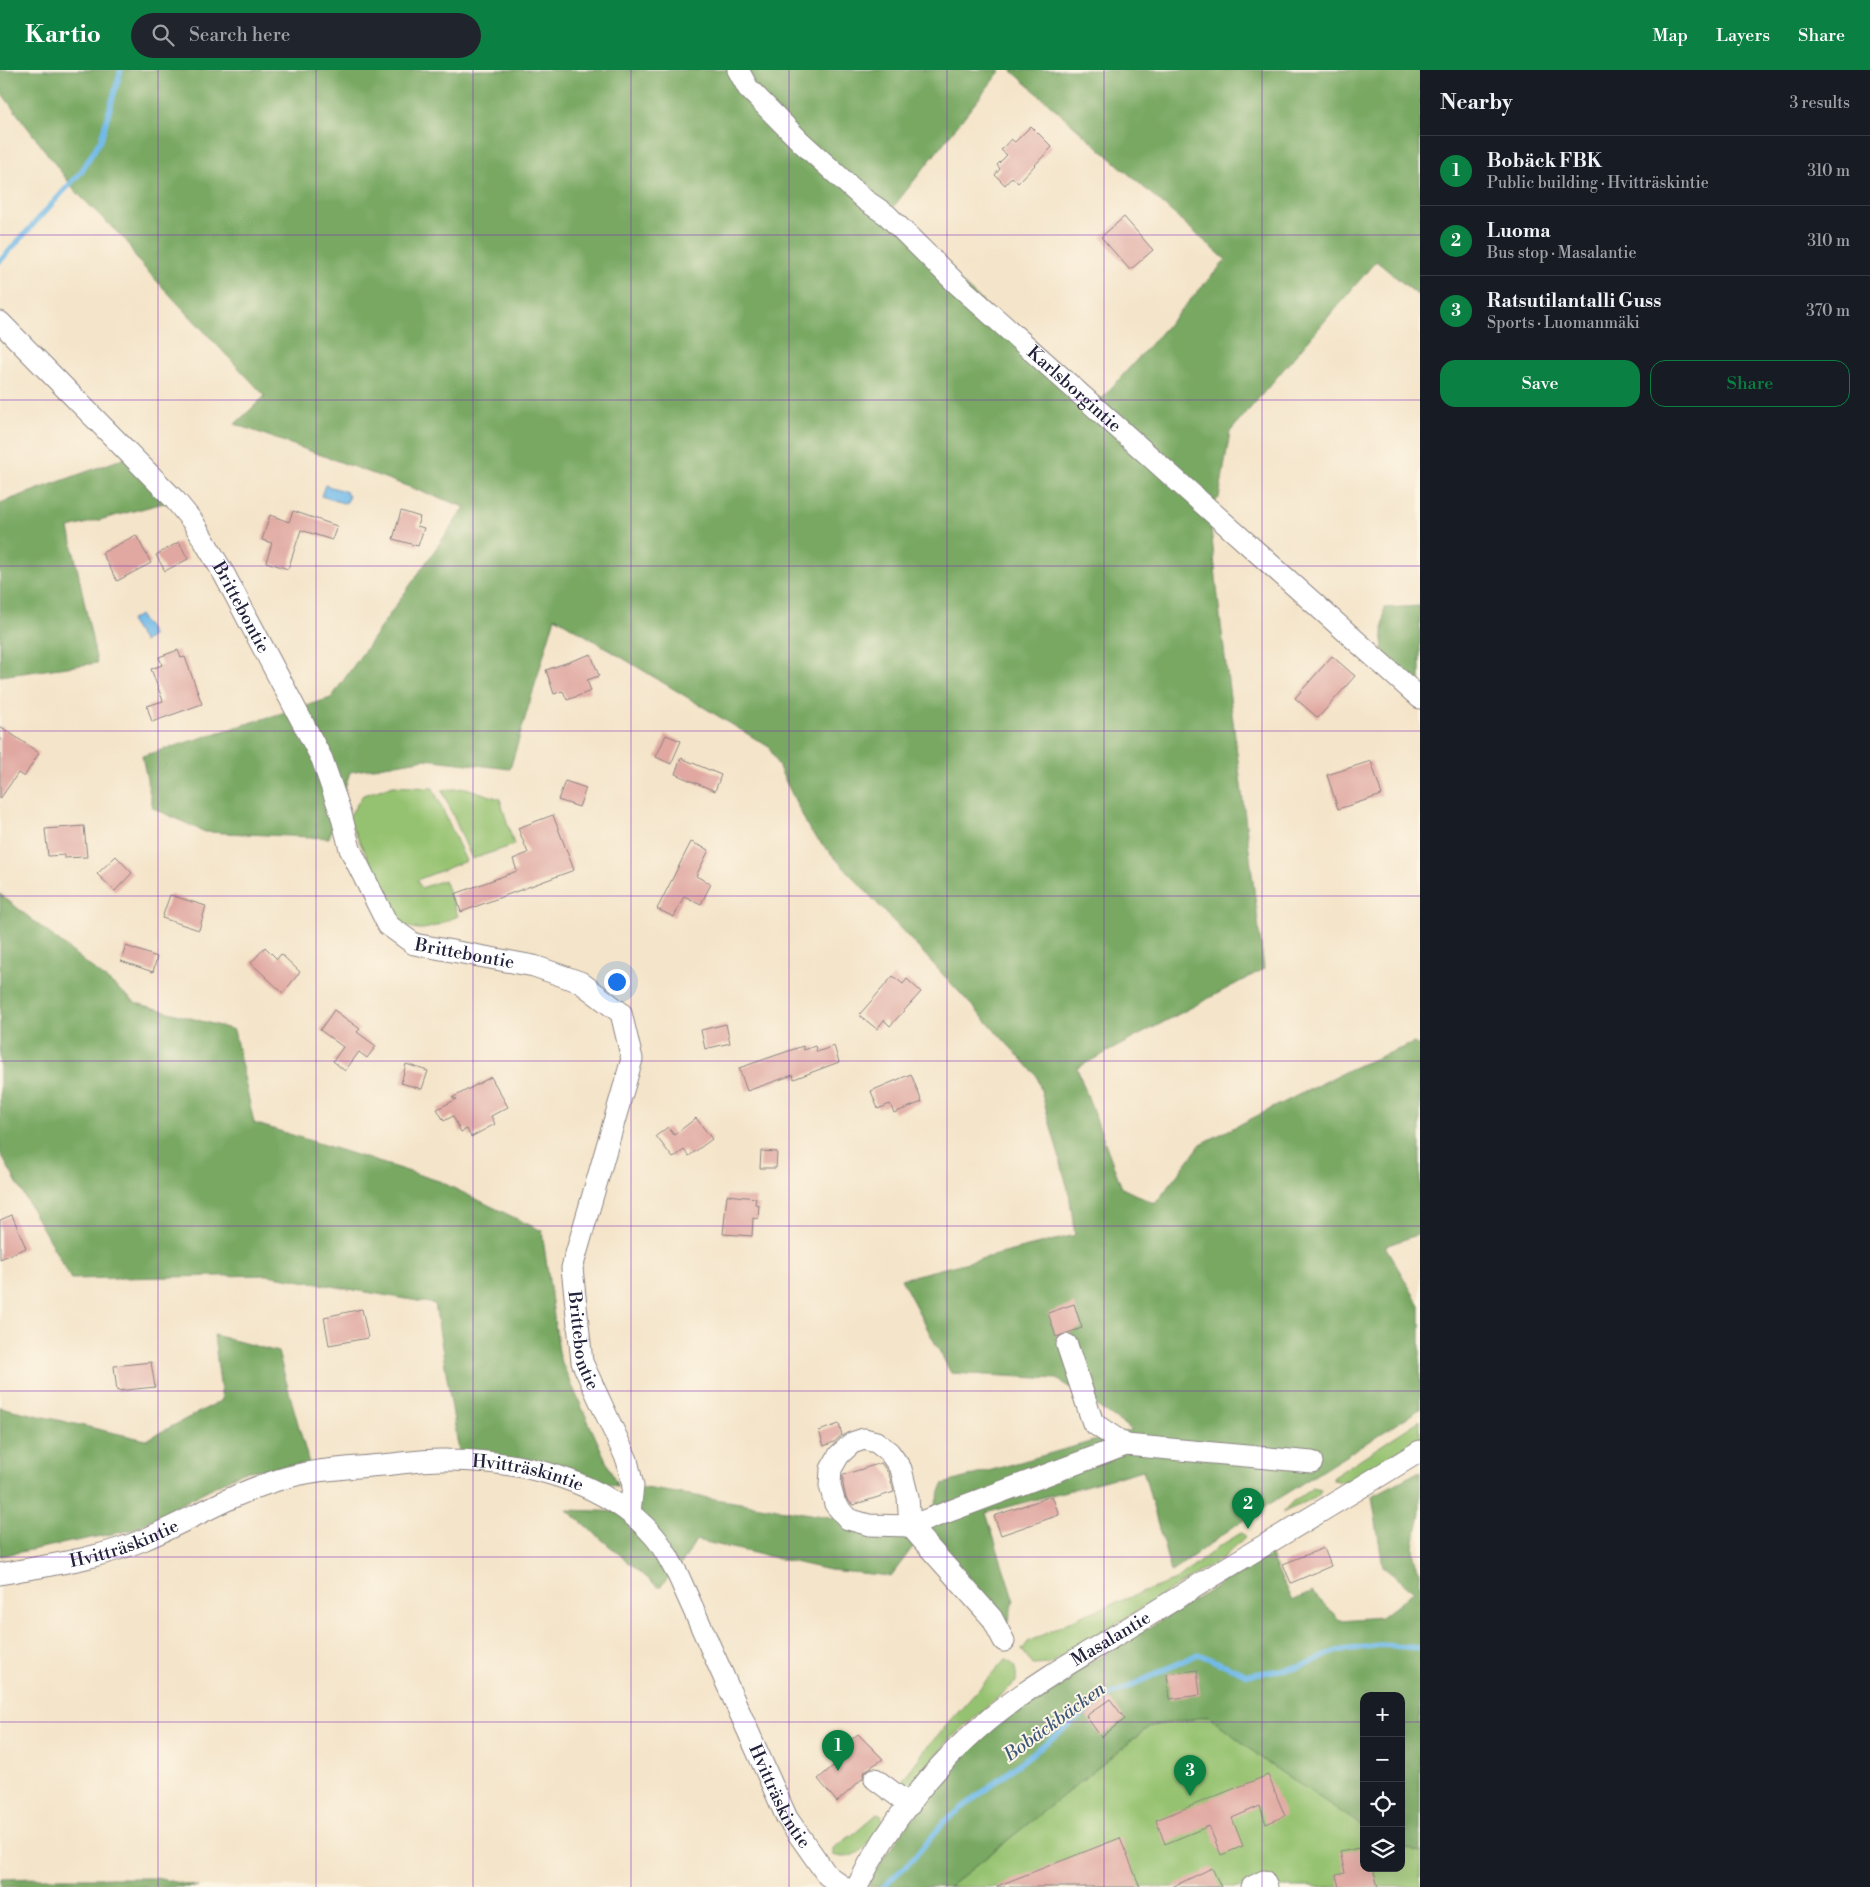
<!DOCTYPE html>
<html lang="en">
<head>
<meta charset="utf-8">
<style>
  :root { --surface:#171b24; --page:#20242c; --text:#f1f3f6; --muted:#9ea1a6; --line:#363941; --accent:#0b8043 }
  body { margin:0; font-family:"Libre Bodoni",serif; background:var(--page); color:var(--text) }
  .controls { position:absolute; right:15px; bottom:15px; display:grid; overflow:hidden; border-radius:10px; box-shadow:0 5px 20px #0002 }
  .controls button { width:45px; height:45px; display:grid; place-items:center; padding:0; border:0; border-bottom:1px solid var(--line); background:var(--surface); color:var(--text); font:25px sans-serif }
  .you { position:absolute; left:616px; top:911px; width:18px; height:18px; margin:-12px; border:4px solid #fff; border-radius:50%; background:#1a73e8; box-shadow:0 0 0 8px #1a73e833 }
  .badge { display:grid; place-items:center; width:32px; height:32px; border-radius:50%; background:var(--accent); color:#fff; font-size:16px; font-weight:700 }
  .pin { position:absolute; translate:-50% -41px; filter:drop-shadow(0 1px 2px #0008) }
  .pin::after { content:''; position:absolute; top:26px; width:18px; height:15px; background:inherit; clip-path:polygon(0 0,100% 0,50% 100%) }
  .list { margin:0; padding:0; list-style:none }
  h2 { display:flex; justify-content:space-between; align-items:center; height:65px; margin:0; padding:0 20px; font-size:21px }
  h2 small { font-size:16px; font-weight:400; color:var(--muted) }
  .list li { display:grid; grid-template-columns:32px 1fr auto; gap:15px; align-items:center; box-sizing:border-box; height:70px; padding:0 20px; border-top:1px solid var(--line) }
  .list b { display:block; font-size:19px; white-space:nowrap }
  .list p { margin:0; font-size:16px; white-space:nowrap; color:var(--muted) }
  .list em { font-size:16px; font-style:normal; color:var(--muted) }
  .actions { display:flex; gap:10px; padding:15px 20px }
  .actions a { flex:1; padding:11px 0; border:1px solid var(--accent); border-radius:15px; text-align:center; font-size:18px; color:var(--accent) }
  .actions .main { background:var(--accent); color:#fff }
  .icon { flex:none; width:28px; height:28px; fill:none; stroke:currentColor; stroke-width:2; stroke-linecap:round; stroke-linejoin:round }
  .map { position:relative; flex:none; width:1420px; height:1817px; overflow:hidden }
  header { display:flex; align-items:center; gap:30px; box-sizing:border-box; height:70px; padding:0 25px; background:var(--accent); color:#fff }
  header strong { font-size:24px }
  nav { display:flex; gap:28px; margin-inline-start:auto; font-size:18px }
  .search { width:350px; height:45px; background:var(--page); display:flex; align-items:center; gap:12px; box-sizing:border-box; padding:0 18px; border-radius:28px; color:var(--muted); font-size:19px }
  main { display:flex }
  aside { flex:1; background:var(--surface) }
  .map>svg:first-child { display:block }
</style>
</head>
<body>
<header>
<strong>Kartio</strong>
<div class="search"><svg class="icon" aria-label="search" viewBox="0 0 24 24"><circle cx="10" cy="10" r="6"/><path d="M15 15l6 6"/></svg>Search here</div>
<nav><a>Map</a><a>Layers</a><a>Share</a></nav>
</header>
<main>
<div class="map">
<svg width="1420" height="1817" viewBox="0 0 1420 1817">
  <rect width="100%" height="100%" fill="#fcf5e5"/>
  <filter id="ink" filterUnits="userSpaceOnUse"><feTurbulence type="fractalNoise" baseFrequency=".02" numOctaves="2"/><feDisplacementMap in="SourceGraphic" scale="10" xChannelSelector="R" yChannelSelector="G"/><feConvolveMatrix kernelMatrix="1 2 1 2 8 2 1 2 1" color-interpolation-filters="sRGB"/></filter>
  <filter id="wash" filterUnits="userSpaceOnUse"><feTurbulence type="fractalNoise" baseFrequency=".0096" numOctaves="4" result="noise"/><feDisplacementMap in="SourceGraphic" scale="20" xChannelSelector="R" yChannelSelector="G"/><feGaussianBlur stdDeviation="1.12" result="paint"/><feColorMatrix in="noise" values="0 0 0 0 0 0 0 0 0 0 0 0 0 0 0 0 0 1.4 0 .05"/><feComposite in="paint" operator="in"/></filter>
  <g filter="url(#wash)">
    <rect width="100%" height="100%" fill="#f4e4c9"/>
    <g fill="#95c270" stroke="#5c7256">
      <path d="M393,716L433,718L466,791L417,810L421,818L444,810L458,846C436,855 420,868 398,850L348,748L363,725Z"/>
      <polygon points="466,718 500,729 514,775 472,789 442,720"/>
      <polygon points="1420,1350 1420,1368 1345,1413 1333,1410 1333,1407"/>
      <polygon points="1313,1418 1321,1420 1318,1426 1282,1443 1292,1432"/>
      <polygon points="1241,1463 1246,1466 1223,1488 1050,1594 1033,1595 1022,1580 1028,1572 1081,1546 1178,1509 1218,1477"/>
      <path d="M1005,1590C1016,1592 1017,1603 1016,1612L950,1669L911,1715L904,1716L901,1712L928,1676Z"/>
      <polygon points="1209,1646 1269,1694 1364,1757 1364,1798 1401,1798 1401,1774 1420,1783 1420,1817 949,1817 1150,1656"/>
      <path d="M877,1744L881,1745L883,1753C870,1771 859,1794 833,1785V1778L855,1763Z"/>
    </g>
    <g fill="#78a862" stroke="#4d654e">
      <polygon points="0,0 1001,0 887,145 1096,335 1226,190 1011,0 1420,0 1420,227 1376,191 1230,362 1219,428 1209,438 1220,547 1264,899 1077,998 1122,1118 1155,1134 1201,1074 1352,998 1414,973 1420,977 1420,1164 1385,1176 1420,1236 1420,1339 1233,1457 1171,1502 1143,1400 986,1443 1014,1531 1006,1557 924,1462 891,1506 829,1500 696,1470 683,1492 659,1518 567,1440 630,1442 633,1416 924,1462 943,1414 1132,1360 1057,1309 951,1303 901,1209 1075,1165 1069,1123 1037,1006 810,761 769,677 555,547 510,699 425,689 350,702 329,768 205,762 153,738 142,686 331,628 465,437 235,354 265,326 138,191 127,172 77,123 0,21"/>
      <polygon points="130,386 175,430 69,458 97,593 0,606 0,433"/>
      <polygon points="1420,536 1420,616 1382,588 1384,538"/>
      <polygon points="0,824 136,933 234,960 254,1053 439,1111 542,1161 560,1289 618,1417 562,1398 459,1382 435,1234 268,1205 71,1209 0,1083"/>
      <polygon points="214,1265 278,1282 309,1393 242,1402 132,1460 0,1486 0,1337 146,1370 222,1330"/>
      <path d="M1420,1401C1420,1414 1420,1428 1420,1441C1418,1466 1406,1475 1420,1502V1783L1401,1774V1626H1364V1757L1269,1694L1209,1646L1150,1656L949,1817H868L877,1798L924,1731L992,1657L1072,1604L1270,1484L1292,1531L1312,1522L1340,1550L1381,1547L1414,1521L1383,1497L1372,1426Z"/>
      <polygon points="39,1808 156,1808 198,1817 0,1817 0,1809"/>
    </g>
    <g fill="#6fb9e8" stroke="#486e92">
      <polygon points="325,415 347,422 346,425 349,425 347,432 343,433 321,426"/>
      <polygon points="139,545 153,565 144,572 130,551"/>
    </g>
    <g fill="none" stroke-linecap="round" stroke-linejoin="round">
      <g stroke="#6fb9e8" stroke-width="5.5">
        <polyline points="0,191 81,102 101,69 121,0"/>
        <polyline points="883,1817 913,1789 944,1752 1073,1652 1107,1627 1198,1584 1248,1605 1299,1597 1337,1581 1380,1575 1420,1578"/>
      </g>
    </g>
    <g id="blocks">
      <g fill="#e0a8a1">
        <polygon points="1031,56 1052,77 1018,113 1012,107 1005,115 995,105 1000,99 997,95 1007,85 1001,80 1011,69 1015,72"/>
        <polygon points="1124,147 1153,180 1130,200 1101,167"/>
        <polygon points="293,441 337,456 332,470 301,460 288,499 266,492 272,473 262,470 270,445 289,452"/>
        <polygon points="401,441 420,447 417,456 424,458 418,476 393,469"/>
        <polygon points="136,465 151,493 117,511 102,483"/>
        <polygon points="179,472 188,489 165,501 156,485"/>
        <polygon points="178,580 181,588 185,587 202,634 152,652 147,636 163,631 151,599 162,595 159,587"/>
        <polygon points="591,584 599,606 587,610 591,621 567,630 563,621 554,624 546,600"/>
        <polygon points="1332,586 1355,606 1318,648 1295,628"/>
        <polygon points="0,656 39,683 24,707 18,703 0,729"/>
        <polygon points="666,665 681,671 671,694 656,687"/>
        <polygon points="681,688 721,705 715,721 675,704"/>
        <polygon points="1371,691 1382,725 1338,739 1327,705"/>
        <polygon points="565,711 586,718 579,737 558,730"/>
        <polygon points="553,745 574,800 461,842 455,824 517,801 513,789 528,783 518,758"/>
        <polygon points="84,756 87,787 64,788 64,785 48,786 45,759"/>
        <polygon points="691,772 709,780 696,806 711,814 701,834 684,826 674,847 657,839"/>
        <polygon points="116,786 132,803 115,821 97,804"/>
        <polygon points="170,825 206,836 199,860 162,848"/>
        <polygon points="126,876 157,887 153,902 121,891"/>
        <polygon points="265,877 277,889 281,884 300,902 283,923 251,893"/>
        <polygon points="893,906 903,914 907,909 921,922 890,956 884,950 877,959 859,945"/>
        <polygon points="334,940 360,959 357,962 376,976 367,988 359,982 345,1001 333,991 343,977 320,960"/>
        <polygon points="726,954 730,973 705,979 701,960"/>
        <polygon points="803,976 804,980 815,976 817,982 834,976 839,992 794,1009 793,1005 747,1021 739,998"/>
        <polygon points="406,994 428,1001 422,1019 401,1013"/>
        <polygon points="911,1004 922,1032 894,1043 890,1034 878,1039 871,1021"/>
        <polygon points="491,1007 508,1037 491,1046 495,1054 471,1067 467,1059 461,1062 453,1046 444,1051 437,1039 457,1029 452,1028"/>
        <polygon points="696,1048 712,1069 689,1086 684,1080 673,1088 656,1066 668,1057 674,1065"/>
        <polygon points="761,1081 777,1082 776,1098 760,1098"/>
        <polygon points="727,1125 756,1128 755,1134 759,1135 758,1149 753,1148 752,1166 723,1164"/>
        <polygon points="12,1145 26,1178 0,1189 0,1150"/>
        <polygon points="1074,1234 1082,1258 1056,1267 1048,1243"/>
        <polygon points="362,1239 368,1268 329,1275 324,1247"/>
        <polygon points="151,1292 155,1317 117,1321 114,1296"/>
        <polygon points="839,1354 842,1365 834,1372 824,1376 819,1361"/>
        <polygon points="881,1393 889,1404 894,1422 853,1435 846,1428 843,1415 843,1405"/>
        <polygon points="1052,1426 1059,1445 1001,1465 994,1446"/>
        <polygon points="1324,1478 1331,1496 1291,1513 1283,1494"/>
        <polygon points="1197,1600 1200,1625 1170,1629 1167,1604"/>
        <polygon points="1110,1629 1125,1649 1101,1667 1086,1646"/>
        <polygon points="858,1664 883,1689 865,1701 863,1708 837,1732 818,1709 840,1690 834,1683"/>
        <polygon points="1268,1705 1285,1746 1266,1754 1260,1736 1232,1748 1243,1776 1221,1785 1209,1756 1165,1774 1156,1750"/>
        <polygon points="1120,1768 1140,1817 997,1817 997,1816"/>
        <polygon points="1364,1777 1364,1798 1373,1798 1378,1817 1339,1817 1336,1805 1345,1803 1340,1782"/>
        <polygon points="1212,1798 1221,1817 1172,1817"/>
      </g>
    </g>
  </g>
  <g filter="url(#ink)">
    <use href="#blocks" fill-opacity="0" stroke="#8b8382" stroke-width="1"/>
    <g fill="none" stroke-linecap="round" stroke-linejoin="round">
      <g stroke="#8b8382" stroke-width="23">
        <g id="minor">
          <path id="s1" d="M738,0L748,18L801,72L865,130L887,145L956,213L1420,628"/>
          <path id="s2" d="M0,252L175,430L193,452L224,504L322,689L341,744L350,779L388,855L414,874L534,896L580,912L621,943L632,989L572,1198L582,1292L627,1390L633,1416L630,1442"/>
          <polyline points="1067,1275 1093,1353 1126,1375 1312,1392"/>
          <path id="s3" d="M0,1504C48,1495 98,1489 143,1470C189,1451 231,1424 278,1410C312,1399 348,1398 383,1395C404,1393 426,1389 447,1390C520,1390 604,1409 654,1466C664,1477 670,1492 678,1505L787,1748L827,1805L843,1817"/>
          <polyline points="1004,1571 992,1548 910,1456 908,1427 901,1399 889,1382 876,1372 864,1369 852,1373 839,1385 831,1399 830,1416 835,1434 848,1449 869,1455 910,1456 1126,1375"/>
          <polyline points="875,1709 910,1735"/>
          <path id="s4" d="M857,1817C887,1755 939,1689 993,1646C1041,1608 1096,1578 1148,1546C1238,1490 1330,1437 1420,1381"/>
          <polyline points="1252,1817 1264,1811 1267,1817"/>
        </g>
      </g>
      <use href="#minor" stroke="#fff" stroke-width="21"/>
    </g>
  </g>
  <path fill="none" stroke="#7b2cbf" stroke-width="1" stroke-opacity="0.55" d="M158,0V1817M316,0V1817M473,0V1817M631,0V1817M789,0V1817M947,0V1817M1104,0V1817M1262,0V1817M0,165H1420M0,330H1420M0,496H1420M0,661H1420M0,826H1420M0,991H1420M0,1156H1420M0,1321H1420M0,1487H1420M0,1652H1364M1401,1652H1420"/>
  <g text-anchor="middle" stroke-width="4" stroke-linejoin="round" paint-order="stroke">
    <g font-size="18" fill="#22223b" stroke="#fcf5e5">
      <text dy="6" stroke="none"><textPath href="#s1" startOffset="465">Karlsborgintie</textPath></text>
      <text dy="6" stroke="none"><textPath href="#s2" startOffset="376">Brittebontie</textPath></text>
      <text dy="6" stroke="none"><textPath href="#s2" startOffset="811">Brittebontie</textPath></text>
      <text dy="6" stroke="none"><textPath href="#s2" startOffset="1320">Brittebontie</textPath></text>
      <text dy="6" stroke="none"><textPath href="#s3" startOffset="548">Hvitträskintie</textPath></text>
      <text dy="6" stroke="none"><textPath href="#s3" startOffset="128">Hvitträskintie</textPath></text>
      <text dy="6" stroke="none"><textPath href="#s4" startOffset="361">Masalantie</textPath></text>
      <text dy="6" stroke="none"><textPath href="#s3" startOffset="982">Hvitträskintie</textPath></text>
    </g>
    <g font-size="19" font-style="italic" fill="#3d5778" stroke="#fcf5e5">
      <text transform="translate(1054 1651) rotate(-36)" y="7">Bobäckbäcken</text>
    </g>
  </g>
</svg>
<div class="controls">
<button>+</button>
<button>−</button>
<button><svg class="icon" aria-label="locate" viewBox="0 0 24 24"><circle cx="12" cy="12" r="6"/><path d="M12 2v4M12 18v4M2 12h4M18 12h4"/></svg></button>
<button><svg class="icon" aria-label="layers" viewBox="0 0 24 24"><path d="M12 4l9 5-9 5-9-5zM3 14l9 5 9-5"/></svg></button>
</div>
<div class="you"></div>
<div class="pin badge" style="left:838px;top:1701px">1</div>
<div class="pin badge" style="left:1248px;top:1459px">2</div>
<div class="pin badge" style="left:1190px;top:1726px">3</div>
</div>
<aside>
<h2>Nearby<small>3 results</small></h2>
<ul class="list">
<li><span class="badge">1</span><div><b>Bobäck FBK</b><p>Public building · Hvitträskintie</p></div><em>310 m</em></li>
<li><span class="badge">2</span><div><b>Luoma</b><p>Bus stop · Masalantie</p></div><em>310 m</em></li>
<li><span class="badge">3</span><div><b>Ratsutilantalli Guss</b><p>Sports · Luomanmäki</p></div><em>370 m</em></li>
</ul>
<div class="actions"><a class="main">Save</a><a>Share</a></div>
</aside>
</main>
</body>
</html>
